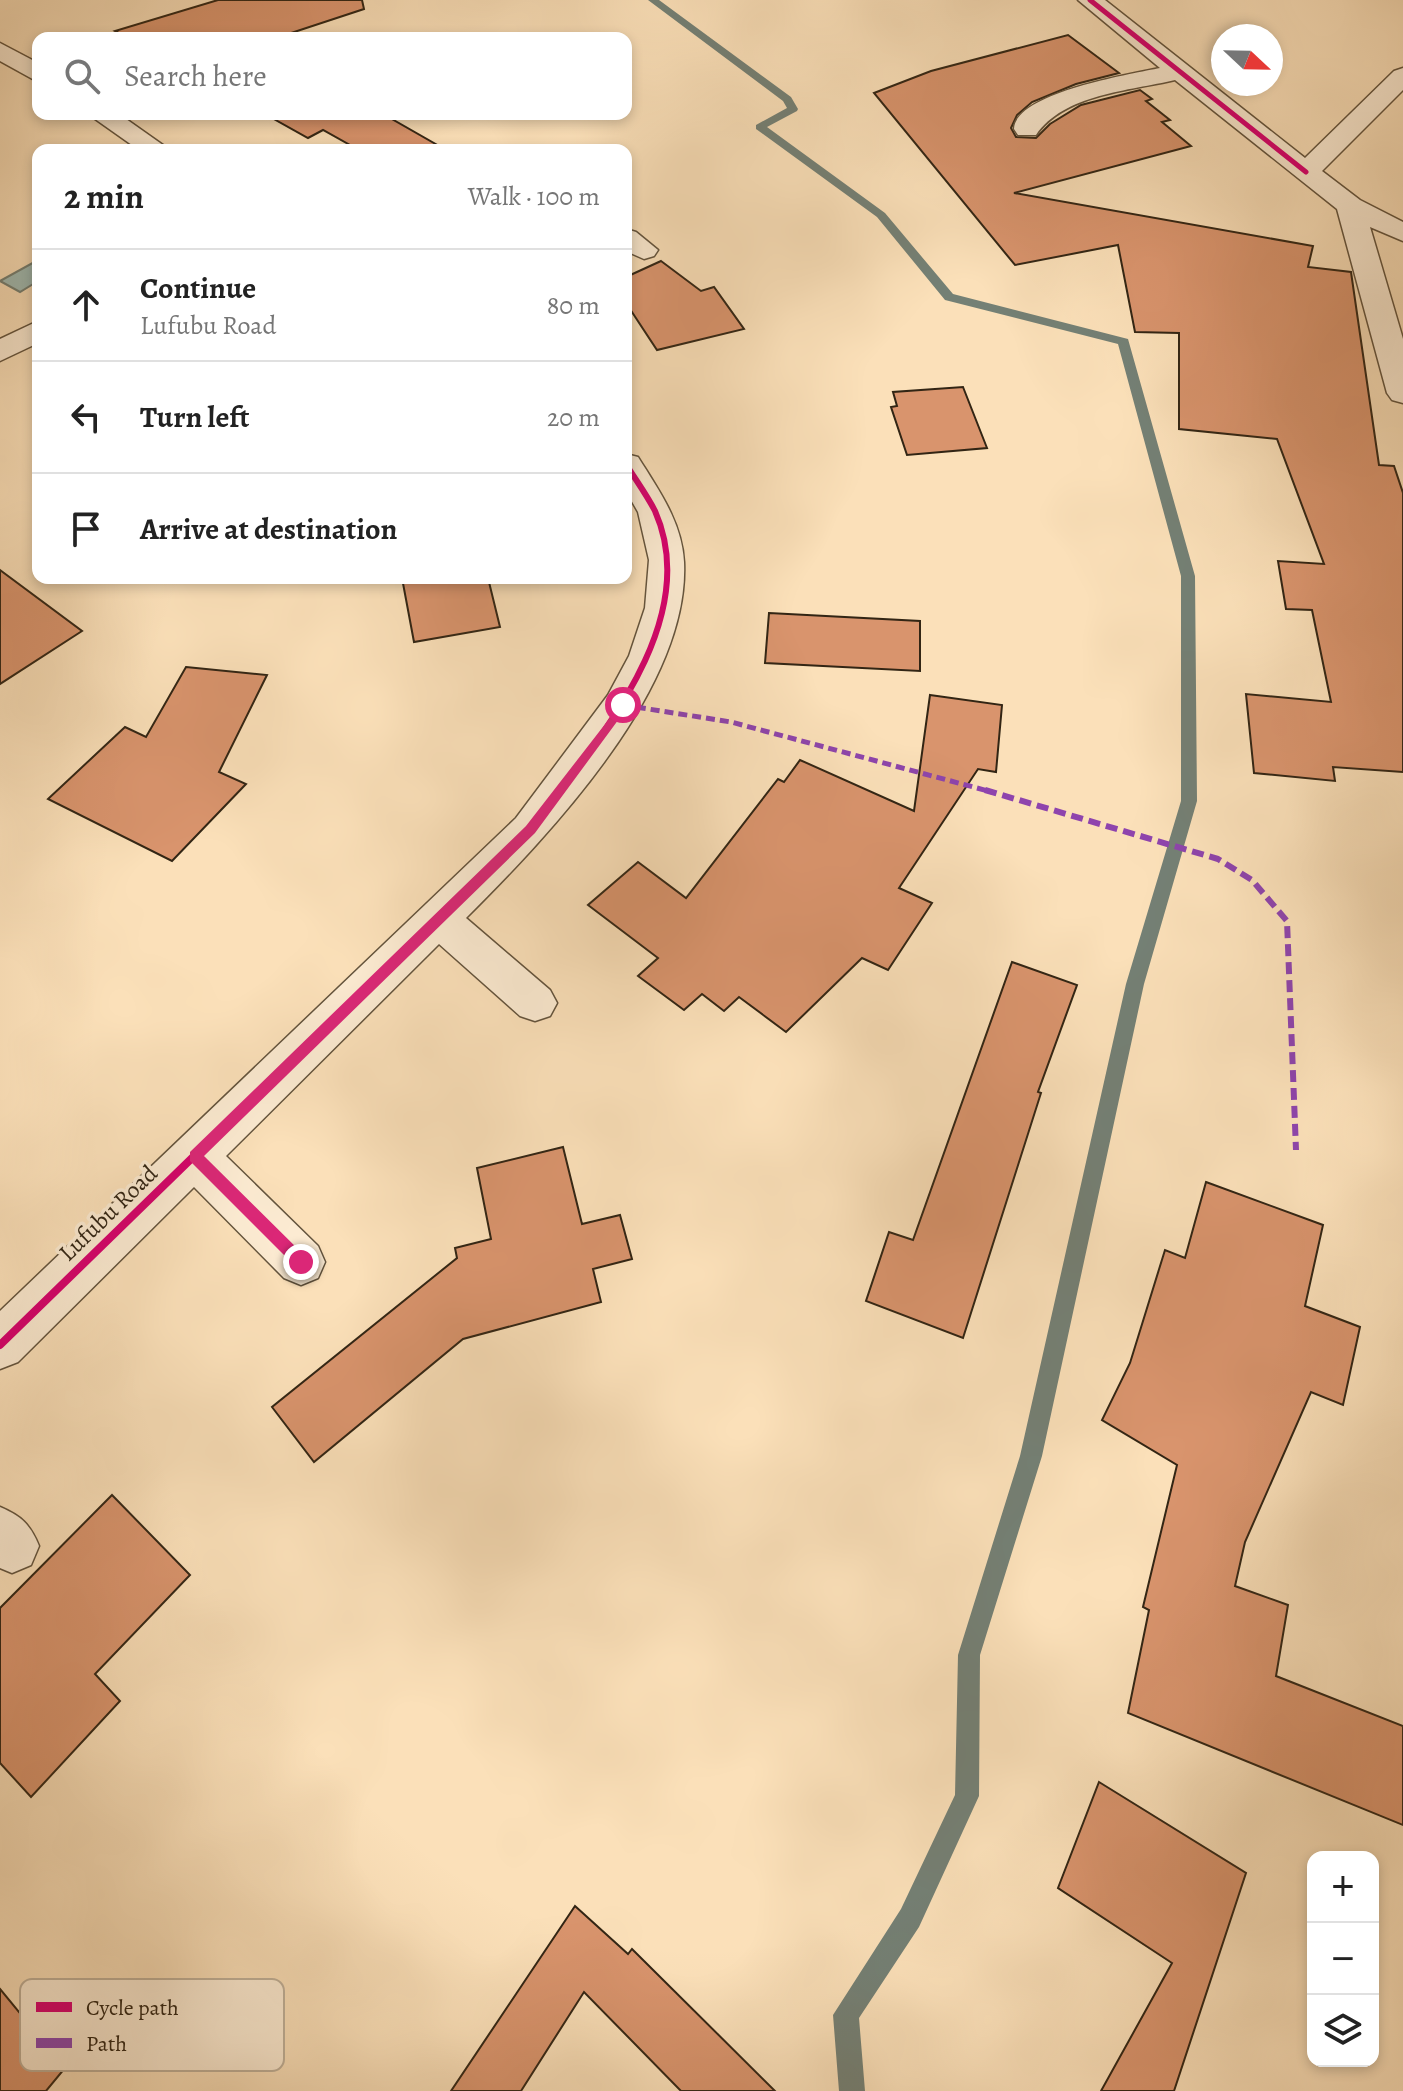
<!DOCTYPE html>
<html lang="en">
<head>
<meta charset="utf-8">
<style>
  :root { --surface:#fff; --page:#f2f2f2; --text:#222; --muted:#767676; --line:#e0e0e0 }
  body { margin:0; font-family:Alegreya,serif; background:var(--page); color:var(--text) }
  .controls { position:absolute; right:24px; bottom:24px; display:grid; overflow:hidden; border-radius:16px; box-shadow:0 4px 12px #0003 }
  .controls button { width:72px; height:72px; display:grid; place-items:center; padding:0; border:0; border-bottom:2px solid var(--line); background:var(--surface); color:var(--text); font:40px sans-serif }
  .compass { position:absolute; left:1211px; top:24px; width:72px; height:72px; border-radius:50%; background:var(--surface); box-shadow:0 4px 12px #0003; rotate:112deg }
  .stop { position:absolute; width:24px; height:24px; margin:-18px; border:6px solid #db2777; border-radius:50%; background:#fff }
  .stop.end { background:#db2777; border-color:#fff; box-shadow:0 2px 8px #0008 }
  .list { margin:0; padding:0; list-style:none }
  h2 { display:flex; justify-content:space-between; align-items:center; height:104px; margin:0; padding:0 32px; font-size:34px }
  h2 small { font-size:26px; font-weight:400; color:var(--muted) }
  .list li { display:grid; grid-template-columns:52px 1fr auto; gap:24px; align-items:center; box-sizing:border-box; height:112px; padding:0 32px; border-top:2px solid var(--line) }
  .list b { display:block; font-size:30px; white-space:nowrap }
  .list p { margin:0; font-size:26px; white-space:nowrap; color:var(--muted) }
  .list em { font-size:26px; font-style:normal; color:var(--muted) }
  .icon { flex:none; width:44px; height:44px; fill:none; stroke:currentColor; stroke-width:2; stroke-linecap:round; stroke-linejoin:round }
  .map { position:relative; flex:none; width:1403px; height:2091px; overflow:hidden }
  .search { position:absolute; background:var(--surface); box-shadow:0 4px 12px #0003; left:32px; top:32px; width:600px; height:88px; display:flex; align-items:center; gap:20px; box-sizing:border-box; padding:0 28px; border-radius:16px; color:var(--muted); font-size:30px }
  .panel { position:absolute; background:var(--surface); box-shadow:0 4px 12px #0003; left:32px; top:144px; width:600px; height:440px; border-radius:16px }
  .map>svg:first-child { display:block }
</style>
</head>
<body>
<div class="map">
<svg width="1403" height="2091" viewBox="0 0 1403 2091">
  <rect width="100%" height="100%" fill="#fbe0b9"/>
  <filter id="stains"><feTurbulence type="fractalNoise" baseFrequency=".0025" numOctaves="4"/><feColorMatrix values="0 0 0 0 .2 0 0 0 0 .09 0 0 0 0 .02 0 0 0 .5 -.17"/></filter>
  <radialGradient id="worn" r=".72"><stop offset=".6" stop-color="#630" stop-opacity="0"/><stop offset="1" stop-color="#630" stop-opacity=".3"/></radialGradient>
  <polygon fill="#a0bcb5" stroke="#748075" stroke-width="2" points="38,260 38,281 20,292 0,281"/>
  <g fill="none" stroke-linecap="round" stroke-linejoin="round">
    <polygon fill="#748075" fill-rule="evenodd" points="648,0 659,0 791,97 798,109 797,111 767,127 885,213 953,294 1128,339 1195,576 1197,801 1144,984 1042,1456 980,1655 979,1796 919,1927 859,2018 865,2091 839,2091 833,2015 901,1909 955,1795 958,1655 1020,1456 1126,984 1181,801 1181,576 1118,344 945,300 877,217 756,129 756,125 787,108 783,101"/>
  </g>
  <g fill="#d9946d" stroke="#322514" stroke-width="2">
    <polygon points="218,0 362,0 364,9 276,38 128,38 115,31"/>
    <polygon points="1068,35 1119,73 1076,84 1032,102 1017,115 1011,128 1016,137 1036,138 1050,124 1081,105 1140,90 1152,99 1146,101 1170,120 1162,122 1191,146 1014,193 1313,246 1308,267 1351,272 1379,465 1394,466 1403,493 1403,772 1333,767 1335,781 1254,773 1246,694 1331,702 1312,610 1286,609 1278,561 1324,564 1277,439 1179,429 1179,333 1135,332 1118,245 1015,265 874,93 931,71"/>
    <polygon points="265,114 383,114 446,150 359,150 323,130 308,138"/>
    <polygon points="661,261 701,291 714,287 744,329 657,350 626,303 626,277"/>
    <polygon points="963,387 987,448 907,455 891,407 897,406 893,392"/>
    <polygon points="0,570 82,631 0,684"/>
    <polygon points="402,578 488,578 500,627 414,642"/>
    <polygon points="769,613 920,621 920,671 765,663"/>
    <polygon points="186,667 267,675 219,772 246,784 172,861 48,799 125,727 146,737"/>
    <polygon points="930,695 1002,705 996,772 978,769 899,888 932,903 888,970 862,958 786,1032 739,997 724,1011 702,994 684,1010 638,976 658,958 588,905 638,862 686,898 778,779 784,782 800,760 914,811"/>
    <polygon points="1012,962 1077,985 1038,1092 1041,1093 963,1338 866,1301 889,1232 913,1240"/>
    <polygon points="563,1147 582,1224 620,1215 632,1259 593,1269 601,1302 463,1339 314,1462 272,1407 457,1258 455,1248 491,1239 477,1168"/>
    <polygon points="1206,1182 1323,1225 1305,1306 1360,1327 1343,1405 1311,1392 1245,1542 1235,1586 1288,1605 1276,1676 1403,1726 1403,1825 1128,1713 1149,1610 1143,1607 1177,1465 1102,1420 1130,1363 1165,1250 1185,1258"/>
    <polygon points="112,1495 190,1575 95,1674 120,1701 31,1797 0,1763 0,1608"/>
    <polygon points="1099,1782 1246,1873 1174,2091 1101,2091 1172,1963 1058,1888"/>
    <polygon points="575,1906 628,1954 632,1949 775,2091 681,2091 584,1992 521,2091 451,2091"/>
    <polygon points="0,1989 65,2068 46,2091 0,2091"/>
  </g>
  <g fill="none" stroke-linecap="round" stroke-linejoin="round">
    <g stroke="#64543d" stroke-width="3">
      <g id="minor">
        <path d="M1078,0H1105L1305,158L1394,71L1403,68V90L1322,171L1360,200L1403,222V241L1370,227L1403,339V403L1392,400L1387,393L1337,209L1175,80C1129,91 1064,94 1036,135H1018L1014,129C1015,93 1131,74 1160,68Z"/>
        <polygon points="0,43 38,63 38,82 0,61"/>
        <polygon points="88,114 119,114 170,150 139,150"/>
        <polygon points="626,229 636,232 658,250 654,256 644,259 626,251"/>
        <polygon points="38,321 38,343 0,361 0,339"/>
        <path d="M626,454L638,457C658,489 682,522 684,562C690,688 550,834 466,918L550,990L557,1003L550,1016L535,1021L520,1016L439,944L226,1156L318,1246L325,1262L318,1278L301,1285L284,1278L194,1187L18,1362L0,1369V1311L516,818L608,695L629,656L645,608L649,560L638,512L626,491Z"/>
        <path d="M0,1507C21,1516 30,1524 39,1546L31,1565L12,1573L0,1568Z"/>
      </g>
    </g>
    <use href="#minor" fill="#fcebd2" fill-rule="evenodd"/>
    <polyline stroke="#8e44ad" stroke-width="5" stroke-dasharray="9 5" stroke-linecap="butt" points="623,705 731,722 992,792"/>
    <polyline stroke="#8e44ad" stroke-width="6" stroke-dasharray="12 6" stroke-linecap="butt" points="985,790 1218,859 1252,880 1287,921 1296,1150"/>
    <g stroke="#fcebd2" stroke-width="8">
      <polyline id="cycleway-far2" points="1090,0 1306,172"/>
    </g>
    <g stroke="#fcebd2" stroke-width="10">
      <path id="cycleway-far1" d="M559,792C616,718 699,610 655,511C647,495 635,479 626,464"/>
    </g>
    <g stroke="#fcebd2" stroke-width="13">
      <polyline id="cycleway" points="0,1345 530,829 561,790"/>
    </g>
    <use href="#cycleway-far2" stroke="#d6006c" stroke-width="5"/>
    <use href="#cycleway-far1" stroke="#d6006c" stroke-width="6"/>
    <use href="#cycleway" stroke="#d6006c" stroke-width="8"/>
  </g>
  <polygon fill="#db2777" points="623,701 628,705 627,708 535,833 204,1156 306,1257 306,1267 296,1267 190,1161 190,1152 526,826"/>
  <g text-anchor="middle" stroke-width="7" stroke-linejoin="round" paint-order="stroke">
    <g font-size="24" fill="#322514" stroke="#fcebd2">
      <text transform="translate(108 1213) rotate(-44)" y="8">Lufubu Road</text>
    </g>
  </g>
  <rect x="20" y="1979" width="264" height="92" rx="12" fill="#fcebd2" stroke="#bfb099" stroke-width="2"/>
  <rect x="36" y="2002" width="36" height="10" fill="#d6006c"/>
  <rect x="36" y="2038" width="36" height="10" fill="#8e44ad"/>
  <g font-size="22" fill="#322514">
    <text x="86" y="2015">Cycle path</text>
    <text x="86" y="2051">Path</text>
  </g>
  <rect width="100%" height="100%" filter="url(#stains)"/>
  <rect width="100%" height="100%" fill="url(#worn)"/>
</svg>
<div class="controls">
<button>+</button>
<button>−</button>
<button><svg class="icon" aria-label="layers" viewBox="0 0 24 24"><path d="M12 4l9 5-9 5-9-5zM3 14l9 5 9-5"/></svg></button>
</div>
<svg class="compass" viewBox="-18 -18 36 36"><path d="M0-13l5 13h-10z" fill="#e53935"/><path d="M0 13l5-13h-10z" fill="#767676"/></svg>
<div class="stop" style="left:623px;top:705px"></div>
<div class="stop end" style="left:301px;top:1262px"></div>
<div class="search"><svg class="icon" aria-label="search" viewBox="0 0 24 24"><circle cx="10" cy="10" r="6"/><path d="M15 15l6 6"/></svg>Search here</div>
<section class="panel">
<h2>2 min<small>Walk · 100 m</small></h2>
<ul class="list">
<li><svg class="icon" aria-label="ahead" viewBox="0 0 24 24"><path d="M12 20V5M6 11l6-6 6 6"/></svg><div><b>Continue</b><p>Lufubu Road</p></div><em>80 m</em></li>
<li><svg class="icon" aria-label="left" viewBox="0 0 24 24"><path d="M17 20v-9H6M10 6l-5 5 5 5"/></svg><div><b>Turn left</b></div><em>20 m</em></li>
<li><svg class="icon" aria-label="arrive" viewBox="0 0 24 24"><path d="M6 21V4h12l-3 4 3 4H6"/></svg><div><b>Arrive at destination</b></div></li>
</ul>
</section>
</div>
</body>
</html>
